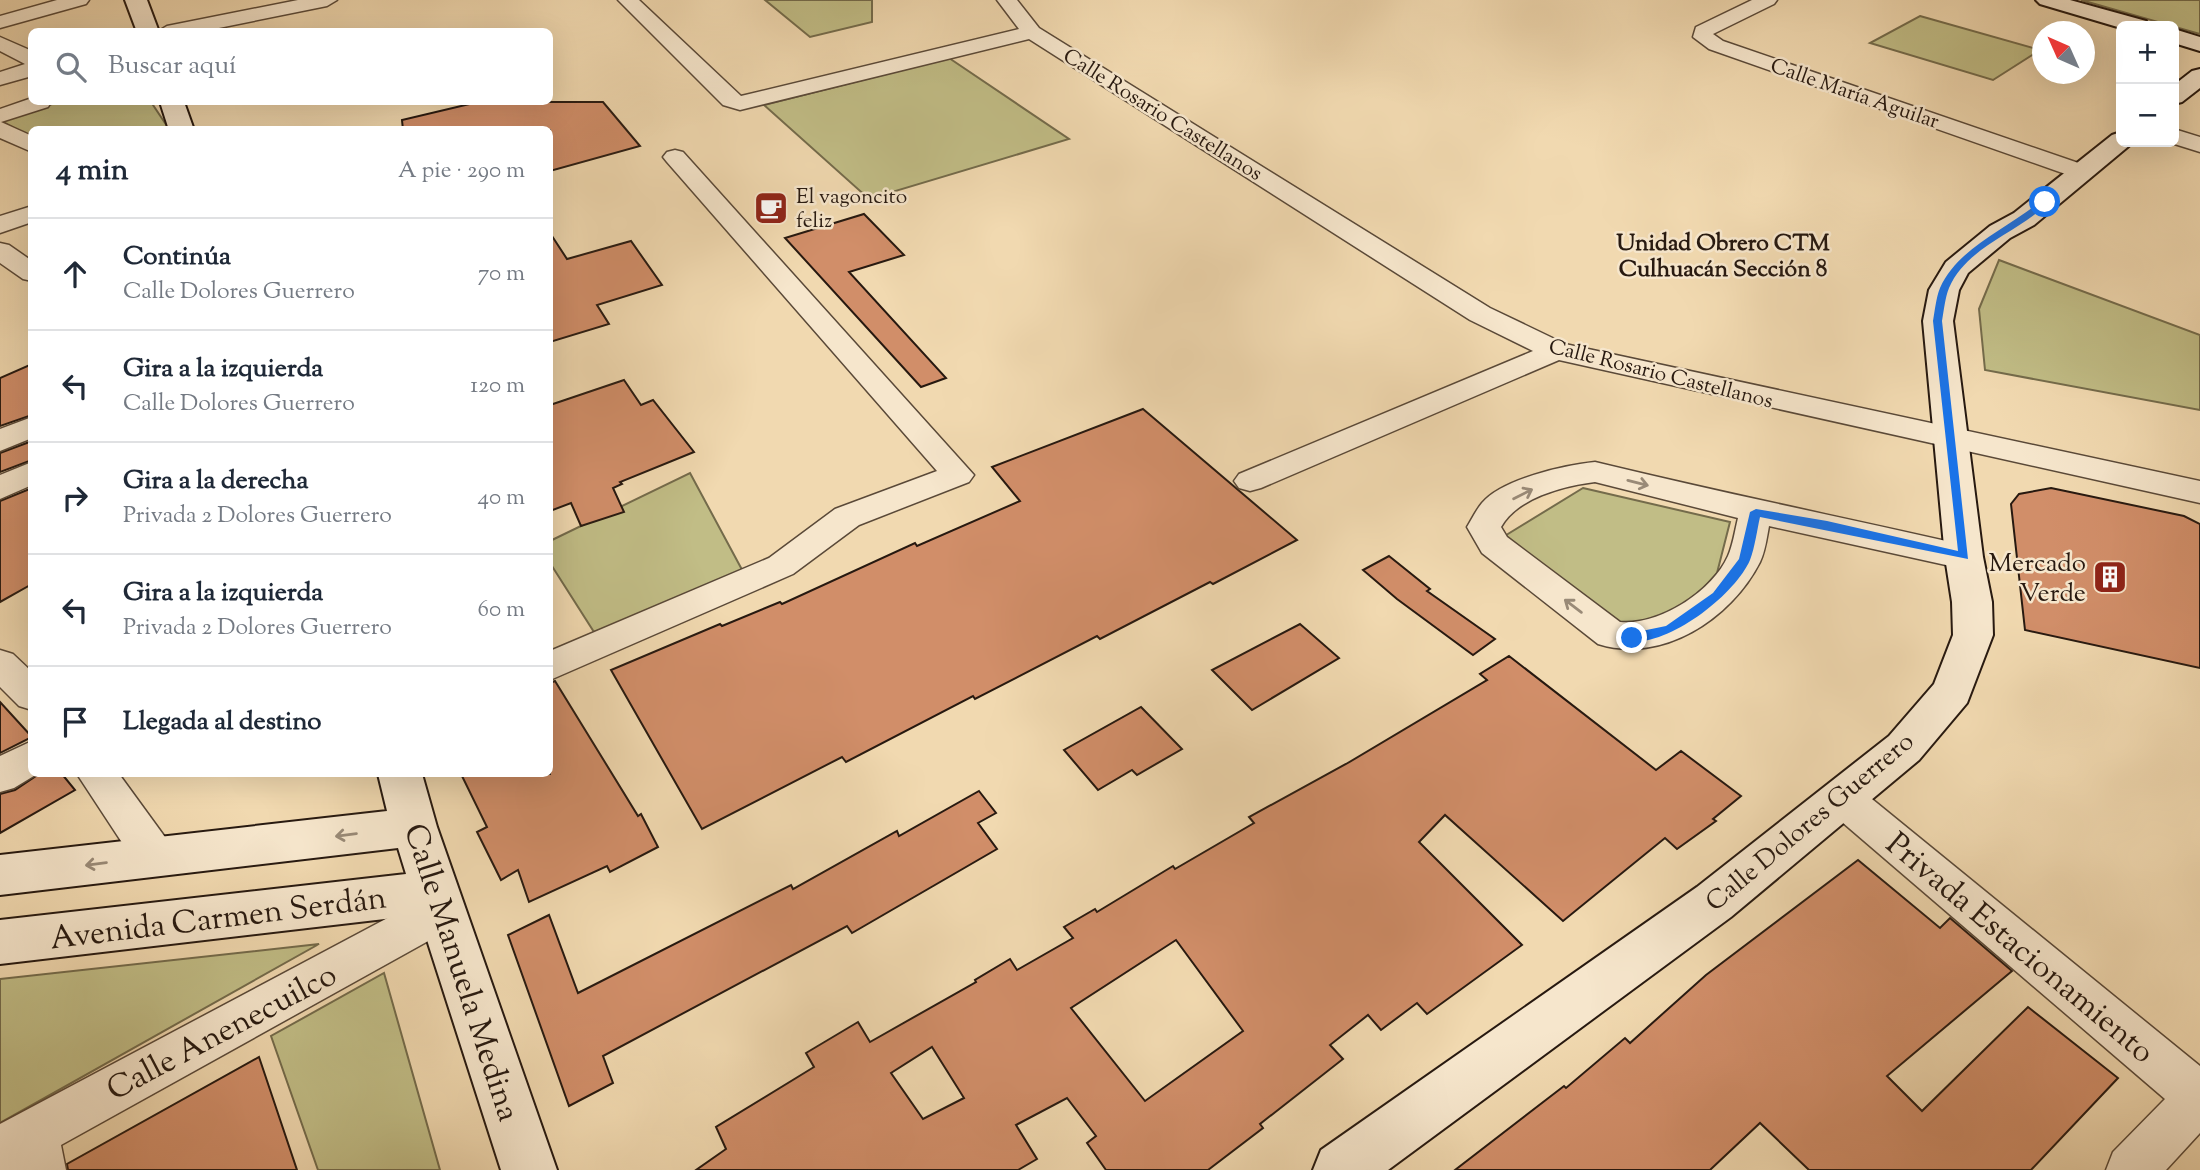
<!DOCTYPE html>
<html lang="es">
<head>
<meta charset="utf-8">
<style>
  :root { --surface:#fff; --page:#f6f6f7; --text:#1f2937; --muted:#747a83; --line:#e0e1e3 }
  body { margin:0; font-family:"Sorts Mill Goudy",serif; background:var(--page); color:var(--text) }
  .controls { position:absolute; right:21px; top:21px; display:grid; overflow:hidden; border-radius:10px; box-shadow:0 7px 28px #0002 }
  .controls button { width:63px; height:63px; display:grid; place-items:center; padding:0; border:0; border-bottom:2px solid var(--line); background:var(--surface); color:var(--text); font:35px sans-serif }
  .compass { position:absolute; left:2032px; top:21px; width:63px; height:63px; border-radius:50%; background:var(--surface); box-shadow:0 7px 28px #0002; rotate:315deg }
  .stop { position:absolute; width:21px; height:21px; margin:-16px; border:5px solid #1a73e8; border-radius:50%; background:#fff }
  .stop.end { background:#1a73e8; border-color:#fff; box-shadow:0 2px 7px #0008 }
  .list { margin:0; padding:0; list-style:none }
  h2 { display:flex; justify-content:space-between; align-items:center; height:91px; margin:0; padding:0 28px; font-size:30px }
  h2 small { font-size:23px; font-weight:400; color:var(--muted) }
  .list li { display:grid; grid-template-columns:46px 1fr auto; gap:21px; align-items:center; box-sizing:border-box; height:112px; padding:0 28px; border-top:2px solid var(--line) }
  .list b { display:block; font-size:26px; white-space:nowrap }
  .list p { margin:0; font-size:23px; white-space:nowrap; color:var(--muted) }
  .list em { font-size:23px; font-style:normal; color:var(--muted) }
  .icon { flex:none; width:38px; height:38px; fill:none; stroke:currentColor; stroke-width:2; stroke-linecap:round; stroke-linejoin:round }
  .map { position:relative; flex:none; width:2200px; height:1170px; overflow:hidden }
  .search { position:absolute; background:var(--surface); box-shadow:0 7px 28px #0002; left:28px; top:28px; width:525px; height:77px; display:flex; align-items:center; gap:18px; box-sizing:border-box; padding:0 24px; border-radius:10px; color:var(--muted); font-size:26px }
  .panel { position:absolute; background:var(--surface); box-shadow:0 7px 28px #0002; left:28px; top:126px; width:525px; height:651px; border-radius:10px }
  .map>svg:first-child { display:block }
</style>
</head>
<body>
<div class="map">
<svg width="2200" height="1170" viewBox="0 0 2200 1170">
  <rect width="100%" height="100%" fill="#f1d9b0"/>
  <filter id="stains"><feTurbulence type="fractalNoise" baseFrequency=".00286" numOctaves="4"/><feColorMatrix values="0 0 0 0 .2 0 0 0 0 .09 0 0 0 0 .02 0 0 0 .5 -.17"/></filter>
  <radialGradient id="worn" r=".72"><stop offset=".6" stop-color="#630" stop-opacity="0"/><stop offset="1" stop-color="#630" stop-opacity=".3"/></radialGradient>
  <g fill="#c1bd86" stroke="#746b4b" stroke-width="2">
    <polygon points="765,0 872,0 872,22 810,37"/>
    <polygon points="2081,0 2200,0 2200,34"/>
    <polygon points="1920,16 2040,50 1993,80 1870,43"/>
    <polygon points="949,58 1069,139 869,199 764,105"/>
    <polygon points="58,102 151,102 169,129 32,130 31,138 2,121"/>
    <polygon points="1999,260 2200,335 2200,410 1985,370 1979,309"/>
    <polygon points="690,473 747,579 594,632 550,563 550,541"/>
    <polygon points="1583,488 1730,522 1717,573 1686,608 1634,632 1503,537"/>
    <polygon points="319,944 0,1123 0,979"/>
    <polygon points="384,973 440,1170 318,1170 271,1036"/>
  </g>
  <g fill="#d18e69" stroke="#271910" stroke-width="2" fill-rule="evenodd">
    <polygon points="478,102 603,102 640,146 550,171 550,130 403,130 402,120"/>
    <polygon points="864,214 904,255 849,272 946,378 921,387 785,238"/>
    <polygon points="550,233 567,259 631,241 662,285 597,305 609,324 550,342"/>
    <polygon points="32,364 32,415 0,426 0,378"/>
    <polygon points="624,380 641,405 653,400 694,452 620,482 622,484 613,488 624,512 581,526 571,503 550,511 550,405"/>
    <polygon points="1143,409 1297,540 1213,584 1210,582 1100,639 1097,636 975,699 973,696 846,762 842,757 702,829 611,670 720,624 722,626 780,602 782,604 915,543 917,546 1020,501 992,467"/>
    <polygon points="32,441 32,460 0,472 0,453"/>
    <polygon points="32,488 32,584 0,602 0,501"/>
    <polygon points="2051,488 2184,516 2200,524 2200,668 2025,630 2011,504 2019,494"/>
    <polygon points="1389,556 1430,589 1427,591 1495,639 1473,655 1397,599 1363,570"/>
    <polygon points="1300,624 1339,658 1252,710 1212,670"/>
    <path d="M1509,656L1656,770L1681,751L1741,796L1713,819L1716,821L1677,849L1665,838L1563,921L1445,815L1419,842L1522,945L1427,1014L1417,1003L1381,1030L1368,1015L1330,1045L1343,1059L1260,1124L1263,1128L1208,1170H1106L1087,1143L1096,1136L1067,1098L1016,1125L1037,1159L1018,1170H696L726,1149L716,1127L814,1067L806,1053L858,1022L870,1042L976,982L975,980L1010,959L1017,970L1073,938L1064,927L1095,909L1097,912L1173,866L1175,869L1254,823L1249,817L1346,764L1487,680L1480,674ZM1176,940L1243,1031L1145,1101L1071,1008ZM932,1047L964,1098L923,1119L891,1073Z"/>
    <polygon points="555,681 638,816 641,814 658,847 610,872 607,866 529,902 518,870 501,880 477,832 487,827 461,774 550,774 550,683"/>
    <polygon points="0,702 32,737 0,753"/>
    <polygon points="1141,707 1182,749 1137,775 1132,770 1098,790 1064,750"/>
    <polygon points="39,774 62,774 75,790 0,833 0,794 15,790"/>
    <polygon points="979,791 996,813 978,823 997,849 852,933 847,926 603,1056 613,1083 569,1106 508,935 549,915 578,993 791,885 793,889 897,831 899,836"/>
    <polygon points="1858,860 1940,928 1950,918 2012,971 1887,1076 1922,1111 2028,1007 2118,1078 2031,1170 1809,1170 1760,1123 1710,1170 1455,1170 1564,1086 1566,1088 1625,1038 1630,1043 1706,975"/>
    <polygon points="259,1057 297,1170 68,1170 67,1164"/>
  </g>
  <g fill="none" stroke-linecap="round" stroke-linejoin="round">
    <g stroke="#5a4938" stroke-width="3">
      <g id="street">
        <polygon points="57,0 89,0 86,4 0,28 0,16"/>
        <polygon points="298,0 337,0 327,6 199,32 157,32 167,26"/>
        <polygon points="618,0 639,0 741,96 1019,29 997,0 1017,0 1039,28 1490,308 1565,344 2200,481 2200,503 1559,360 1261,488 1250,491 1239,488 1234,481 1239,474 1533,351 1470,320 1029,39 740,110 723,105"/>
        <polygon points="1752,0 1777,0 1774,4 1713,34 1723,41 2090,167 2094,172 2090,177 2074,177 1709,49 1693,37 1696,27"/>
        <polygon points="0,37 32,51 32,76 0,85 0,72 25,64 0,51"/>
        <polygon points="32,98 32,102 51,102 48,107 1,122 32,136 32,152 0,138 0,109"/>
        <polygon points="2174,129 2200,137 2200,152 2168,142 2174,142"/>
        <polygon points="675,150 683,152 974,475 969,482 859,525 793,574 550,680 550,651 769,558 835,509 937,471 667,162 663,157 667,152"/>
        <polygon points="32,206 32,222 0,233 0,216"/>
        <polygon points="0,243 9,245 32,261 32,281 23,279 0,263"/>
        <polygon points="32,417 32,438 0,451 0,429"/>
        <polygon points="32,462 32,485 0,499 0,475"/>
        <path d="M1595,462C1718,492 1841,517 1964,545L1976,549L1981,557L1976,565L1964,569L1769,526C1767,537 1765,552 1760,562C1731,619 1662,664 1598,644L1482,553L1467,527C1472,519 1476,510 1482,503C1502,479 1565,465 1595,462ZM1595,482L1738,518C1735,530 1733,545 1728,556C1712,592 1658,626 1620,622L1507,537L1501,527C1517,498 1563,486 1595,482Z"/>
        <polygon points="0,650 13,654 32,672 32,710 19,706 0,687"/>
        <polygon points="32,741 32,774 37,774 14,788 0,792 0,756"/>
        <polygon points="77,774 119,774 170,844 176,857 170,870 155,875 140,870"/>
        <polygon points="1842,781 1856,786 2200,1066 2200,1133 2166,1170 2106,1170 2113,1152 2165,1099 1828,810 1822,798 1828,786"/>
        <polygon points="442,892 457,897 464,911 457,925 61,1145 66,1170 0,1170 0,1124 427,897"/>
      </g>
    </g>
    <g stroke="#271910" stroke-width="4">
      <g id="secondary">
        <polygon points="125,0 147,0 159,32 137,32"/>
        <polygon points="2036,0 2070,0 2146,21 2149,26 2121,28 2040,4"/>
        <polygon points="2174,29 2200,37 2200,51 2174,43"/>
        <polygon points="2200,69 2200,88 2182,102 2174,104 2174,85 2192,71"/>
        <polygon points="160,102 184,102 194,130 169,130"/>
        <polygon points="2121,132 2121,142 2132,142 2130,145 2034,225 2010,238 1968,273 1959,290 1953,321 1983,557 1992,602 1993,635 1967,703 1919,760 1731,917 1388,1170 1313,1170 1321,1150 1697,887 1889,736 1934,684 1953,635 1952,602 1945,557 1923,321 1929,290 1946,262 1990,226 2014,213 2112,135"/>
        <polygon points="378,774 422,774 437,827 557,1170 501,1170 419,915 0,964 0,920 406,874 398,848 0,895 0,855 387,811"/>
      </g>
    </g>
    <use href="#street" fill="#f6e6cc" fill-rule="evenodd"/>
    <use href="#secondary" fill="#f6e6cc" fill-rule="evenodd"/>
  </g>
  <defs><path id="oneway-shaft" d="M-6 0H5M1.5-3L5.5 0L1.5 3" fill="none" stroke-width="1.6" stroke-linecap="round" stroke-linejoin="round" transform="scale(1.75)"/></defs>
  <g stroke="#998a77">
    <use href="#oneway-shaft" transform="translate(1638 483) rotate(14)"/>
    <use href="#oneway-shaft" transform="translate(1523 494) rotate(-27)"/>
    <use href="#oneway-shaft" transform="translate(1573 606) rotate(-143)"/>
    <use href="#oneway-shaft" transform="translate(346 835) rotate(173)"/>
    <use href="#oneway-shaft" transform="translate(96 864) rotate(173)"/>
  </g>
  <path fill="#1a73e8" d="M2042,200L2049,202C2019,233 1967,246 1949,288C1945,298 1944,310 1942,321L1968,559L1760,517C1757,530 1755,547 1750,560C1735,595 1667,648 1627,641V634L1666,626L1713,593L1739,559L1750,512L1756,509L1827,521L1958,551L1933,321C1935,310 1936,298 1940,288C1958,247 2009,228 2042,200Z"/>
  <defs>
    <g id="cafe-square" transform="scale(1.75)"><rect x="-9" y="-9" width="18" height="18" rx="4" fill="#8f2418" stroke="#f6e6cc"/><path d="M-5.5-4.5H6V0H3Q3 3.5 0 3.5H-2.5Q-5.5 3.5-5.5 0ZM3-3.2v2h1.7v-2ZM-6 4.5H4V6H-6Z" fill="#fff"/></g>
    <g id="building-square" transform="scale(1.75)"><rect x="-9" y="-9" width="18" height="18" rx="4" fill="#8f2418" stroke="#f6e6cc"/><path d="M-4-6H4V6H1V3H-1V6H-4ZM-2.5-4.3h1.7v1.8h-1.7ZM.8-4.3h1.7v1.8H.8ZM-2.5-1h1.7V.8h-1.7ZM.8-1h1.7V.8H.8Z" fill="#fff"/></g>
  </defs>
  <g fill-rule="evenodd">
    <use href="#cafe-square" x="771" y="208"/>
    <use href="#building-square" x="2110" y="577"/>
  </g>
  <g text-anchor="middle" stroke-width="5" stroke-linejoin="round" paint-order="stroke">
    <g font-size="21" fill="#271910" stroke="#f6e6cc">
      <text transform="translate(1855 93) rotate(19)" y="7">Calle María Aguilar</text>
      <text transform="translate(1163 114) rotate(32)" y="7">Calle Rosario Castellanos</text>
      <text transform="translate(1661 373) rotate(14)" y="7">Calle Rosario Castellanos</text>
    </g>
    <g font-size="21" fill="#271910" stroke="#f6e6cc" text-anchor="start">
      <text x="796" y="203">El vagoncito<tspan x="796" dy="24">feliz</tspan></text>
    </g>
    <g font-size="23" font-weight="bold" fill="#271910" stroke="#f6e6cc">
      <text x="1723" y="250">Unidad Obrero CTM<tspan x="1723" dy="26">Culhuacán Sección 8</tspan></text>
    </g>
    <g font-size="26" fill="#271910" stroke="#f6e6cc" text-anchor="end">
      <text x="2086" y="571">Mercado<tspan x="2086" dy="30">Verde</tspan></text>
    </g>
    <g font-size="26" fill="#271910" stroke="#f6e6cc">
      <text transform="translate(1809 821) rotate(-40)" y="9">Calle Dolores Guerrero</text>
    </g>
    <g font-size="32" fill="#271910" stroke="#f6e6cc">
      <text transform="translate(218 917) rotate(-7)" y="11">Avenida Carmen Serdán</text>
      <text transform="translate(2021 947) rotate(40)" y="11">Privada Estacionamiento</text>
      <text transform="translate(463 972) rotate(72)" y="11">Calle Manuela Medina</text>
      <text transform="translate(221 1031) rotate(-28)" y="11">Calle Anenecuilco</text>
    </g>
  </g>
  <rect width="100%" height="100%" filter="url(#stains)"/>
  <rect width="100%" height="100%" fill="url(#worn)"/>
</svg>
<div class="controls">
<button>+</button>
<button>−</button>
</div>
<svg class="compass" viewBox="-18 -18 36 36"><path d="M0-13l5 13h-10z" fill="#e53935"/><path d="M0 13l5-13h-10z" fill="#747a83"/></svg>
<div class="stop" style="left:2045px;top:202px"></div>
<div class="stop end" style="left:1632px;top:638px"></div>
<div class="search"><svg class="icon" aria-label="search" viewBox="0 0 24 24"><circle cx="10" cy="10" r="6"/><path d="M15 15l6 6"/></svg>Buscar aquí</div>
<section class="panel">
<h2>4 min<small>A pie · 290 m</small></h2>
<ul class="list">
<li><svg class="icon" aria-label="ahead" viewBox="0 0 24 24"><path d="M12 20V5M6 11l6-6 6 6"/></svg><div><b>Continúa</b><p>Calle Dolores Guerrero</p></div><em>70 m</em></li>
<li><svg class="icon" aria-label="left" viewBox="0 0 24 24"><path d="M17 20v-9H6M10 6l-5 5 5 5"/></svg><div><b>Gira a la izquierda</b><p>Calle Dolores Guerrero</p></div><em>120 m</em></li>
<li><svg class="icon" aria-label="right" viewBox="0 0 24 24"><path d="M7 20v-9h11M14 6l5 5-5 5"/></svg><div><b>Gira a la derecha</b><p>Privada 2 Dolores Guerrero</p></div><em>40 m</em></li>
<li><svg class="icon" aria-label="left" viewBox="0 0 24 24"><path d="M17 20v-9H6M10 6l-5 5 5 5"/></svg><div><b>Gira a la izquierda</b><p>Privada 2 Dolores Guerrero</p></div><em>60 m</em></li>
<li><svg class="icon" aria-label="arrive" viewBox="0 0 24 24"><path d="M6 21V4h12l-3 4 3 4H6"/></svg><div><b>Llegada al destino</b></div></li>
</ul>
</section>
</div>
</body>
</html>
